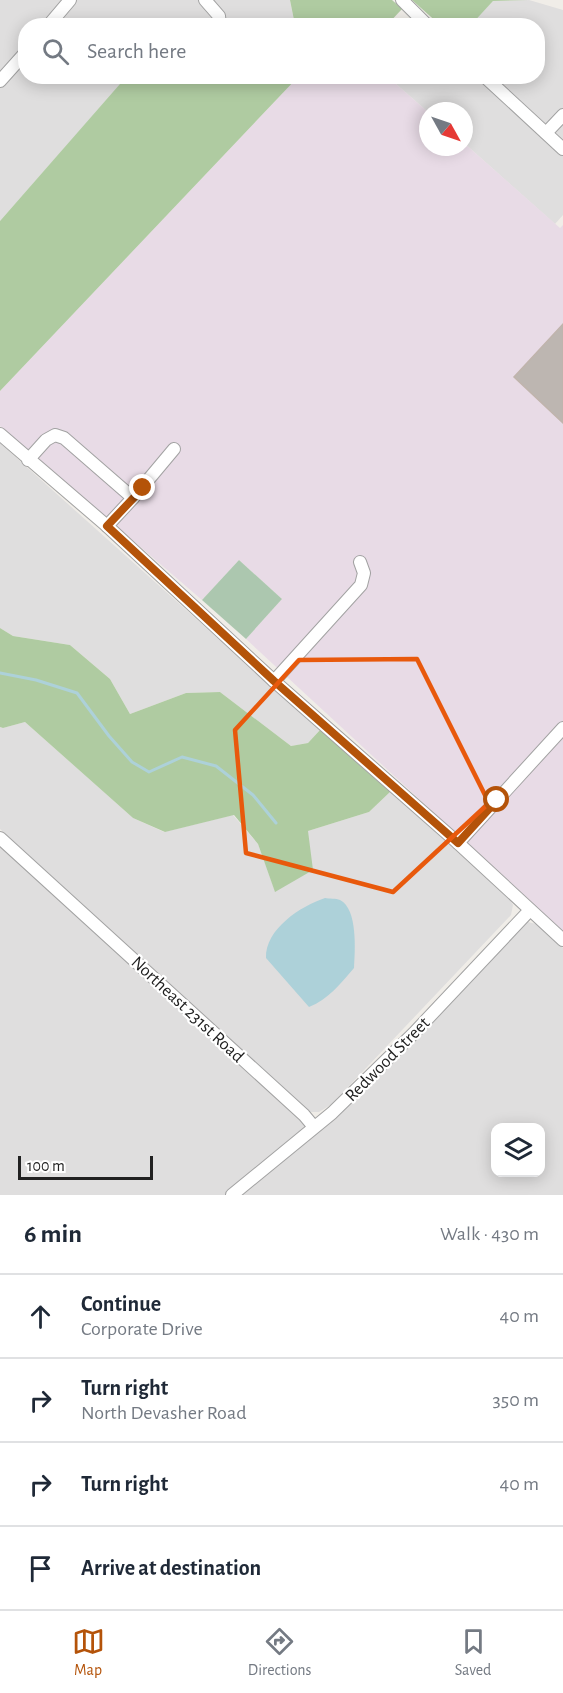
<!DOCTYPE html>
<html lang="en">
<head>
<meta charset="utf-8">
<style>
  :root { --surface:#fff; --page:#f6f6f7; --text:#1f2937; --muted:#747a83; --line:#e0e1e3; --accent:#b45309 }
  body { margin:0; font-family:"Alegreya Sans",sans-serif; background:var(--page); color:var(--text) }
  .controls { position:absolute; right:18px; bottom:18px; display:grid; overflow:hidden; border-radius:12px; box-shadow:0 3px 15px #0003 }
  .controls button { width:54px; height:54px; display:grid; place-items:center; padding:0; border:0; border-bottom:2px solid var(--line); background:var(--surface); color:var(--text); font:30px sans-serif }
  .compass { position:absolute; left:419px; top:102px; width:54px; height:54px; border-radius:50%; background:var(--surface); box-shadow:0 3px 15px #0003; rotate:130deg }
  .scale { position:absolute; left:18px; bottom:15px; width:135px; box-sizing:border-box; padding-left:6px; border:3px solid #212121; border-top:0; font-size:16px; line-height:21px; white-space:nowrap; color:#212121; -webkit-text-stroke:4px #fff; paint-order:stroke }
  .stop { position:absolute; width:18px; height:18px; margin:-14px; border:4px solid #b45309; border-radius:50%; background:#fff }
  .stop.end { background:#b45309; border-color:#fff; box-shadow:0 2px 6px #0008 }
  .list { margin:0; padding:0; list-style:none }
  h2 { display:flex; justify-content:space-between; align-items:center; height:78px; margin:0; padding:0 24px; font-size:26px }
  h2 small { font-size:20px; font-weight:400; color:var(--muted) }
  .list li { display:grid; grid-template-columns:39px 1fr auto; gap:18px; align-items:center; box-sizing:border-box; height:84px; padding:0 24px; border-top:2px solid var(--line) }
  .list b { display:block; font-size:22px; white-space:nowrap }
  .list p { margin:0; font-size:20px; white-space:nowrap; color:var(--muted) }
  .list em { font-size:20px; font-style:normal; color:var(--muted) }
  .icon { flex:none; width:33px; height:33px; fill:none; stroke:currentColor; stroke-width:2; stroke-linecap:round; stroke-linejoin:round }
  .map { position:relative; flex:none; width:563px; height:1195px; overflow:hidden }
  .search { position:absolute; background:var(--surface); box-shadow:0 3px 15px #0003; left:18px; right:18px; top:18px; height:66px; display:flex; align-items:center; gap:15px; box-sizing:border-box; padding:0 21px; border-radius:24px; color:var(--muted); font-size:22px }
  .sheet { height:414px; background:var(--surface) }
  nav { display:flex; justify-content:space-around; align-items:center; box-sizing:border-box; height:84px; border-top:2px solid var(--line); background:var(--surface); font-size:16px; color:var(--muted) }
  nav a { display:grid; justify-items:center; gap:3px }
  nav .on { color:var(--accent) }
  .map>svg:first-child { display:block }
</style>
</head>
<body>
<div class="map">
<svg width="563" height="1195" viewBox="0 0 563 1195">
  <rect width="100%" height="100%" fill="#f0ede8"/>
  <g fill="#dfdede" fill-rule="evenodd">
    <polygon points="0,0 290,0 295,25 26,26 26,76 127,77 0,221"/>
    <polygon points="529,0 563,10 563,215 555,224 464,143 464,111 428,112 388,77 538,76 538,26 470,25 493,1"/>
    <polygon points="0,443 320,730 308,743 291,746 220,692 186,693 130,714 110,679 70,645 13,636 0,628"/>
    <polygon points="25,722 133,818 164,832 233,815 258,844 275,891 308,831 369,812 390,792 509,898 513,905 511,915 332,1104 319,1112 309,1112 301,1107 0,829 0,727 3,728"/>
    <path d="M0,843L317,1125L519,922H528L536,924L563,948V1195H0ZM496,1128H540V1172H496Z"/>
  </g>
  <polygon fill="#e8dbe6" points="298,77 388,77 428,112 428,147 464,147 464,143 560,228 563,225 563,932 246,639 282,599 239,560 202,600 0,426 0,391"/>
  <g fill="#afcba1">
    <polygon points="290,0 392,0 402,9 387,25 295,25"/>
    <polygon points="412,0 528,0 493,1 470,26 440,25"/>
    <polygon points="127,76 243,77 251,84 260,77 298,77 0,391 0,221"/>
    <polygon points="0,628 13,636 70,645 110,679 130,714 186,693 220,692 291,746 308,743 320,730 390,792 369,812 308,831 313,870 275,892 258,844 234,815 165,832 133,818 25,722 3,728 0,727"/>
  </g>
  <polygon fill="#acc7af" points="239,560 282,599 246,639 202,600"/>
  <path fill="#add1d9" d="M325,898C329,899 336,898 340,900C358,909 355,951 354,968C340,984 329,999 309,1007L266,958C265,929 301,906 325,898Z"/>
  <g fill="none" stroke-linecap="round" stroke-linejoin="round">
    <polyline stroke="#add1d9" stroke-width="3" points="0,673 36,680 77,693 109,736 132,762 149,772 182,757 216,766 253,795 276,823"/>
  </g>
  <polygon fill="#bdb6b1" stroke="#c0b4ac" stroke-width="1.5" points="563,324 563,423 514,377"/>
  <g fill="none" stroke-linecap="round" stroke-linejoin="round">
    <g stroke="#a2a2a2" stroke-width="14">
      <g id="minor">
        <polyline points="205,0 219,16 220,25"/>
        <polyline points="402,0 428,26"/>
        <polyline points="48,26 70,0"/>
        <polyline points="484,76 563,149"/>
        <polyline points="0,81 26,52"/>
        <polyline points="546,133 563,115"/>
        <polyline points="0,434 107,526 274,681 458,843 563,940"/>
        <polyline points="28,460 46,440 55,435 64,438 133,498 107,526"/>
        <polyline points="133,498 174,449"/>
        <polyline points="274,681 361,585 364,573 360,562"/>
        <polyline points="0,838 304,1115 314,1127"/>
        <polyline points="458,843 563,728"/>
        <polyline points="232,1195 332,1113 414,1033 530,910"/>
      </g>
    </g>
    <use href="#minor" stroke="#fff" stroke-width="12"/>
  </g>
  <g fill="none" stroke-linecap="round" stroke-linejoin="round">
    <polyline stroke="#b45309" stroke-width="8" points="143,488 107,526 274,681 458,843 497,800"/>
  </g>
  <path fill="none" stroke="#e8590c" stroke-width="4.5" stroke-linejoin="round" d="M417,659L489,803L393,892L246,853L235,730L299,660Z"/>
  <g text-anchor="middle" stroke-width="4.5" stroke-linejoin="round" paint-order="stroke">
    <g font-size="18" fill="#212121" stroke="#fff">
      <text transform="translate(188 1009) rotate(43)" y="6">Northeast 231st Road</text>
      <text transform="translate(387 1059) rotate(-45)" y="6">Redwood Street</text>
    </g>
  </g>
</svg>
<div class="controls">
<button><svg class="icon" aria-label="layers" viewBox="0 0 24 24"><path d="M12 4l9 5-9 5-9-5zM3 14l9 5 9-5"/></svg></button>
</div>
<svg class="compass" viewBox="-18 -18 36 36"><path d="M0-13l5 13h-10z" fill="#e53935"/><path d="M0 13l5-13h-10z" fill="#747a83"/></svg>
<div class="scale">100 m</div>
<div class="stop" style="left:497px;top:800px"></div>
<div class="stop end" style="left:143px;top:488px"></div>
<div class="search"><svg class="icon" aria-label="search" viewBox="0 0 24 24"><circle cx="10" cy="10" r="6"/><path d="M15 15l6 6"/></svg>Search here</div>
</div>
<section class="sheet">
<h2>6 min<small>Walk · 430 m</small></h2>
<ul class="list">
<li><svg class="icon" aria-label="ahead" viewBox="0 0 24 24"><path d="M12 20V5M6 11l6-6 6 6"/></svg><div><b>Continue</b><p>Corporate Drive</p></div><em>40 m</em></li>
<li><svg class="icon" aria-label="right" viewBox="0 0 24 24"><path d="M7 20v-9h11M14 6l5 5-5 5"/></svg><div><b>Turn right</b><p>North Devasher Road</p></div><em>350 m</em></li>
<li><svg class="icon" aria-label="right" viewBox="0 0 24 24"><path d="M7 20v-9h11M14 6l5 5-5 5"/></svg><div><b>Turn right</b></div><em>40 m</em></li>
<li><svg class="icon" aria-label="arrive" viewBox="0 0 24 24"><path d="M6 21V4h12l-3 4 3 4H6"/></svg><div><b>Arrive at destination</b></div></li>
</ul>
</section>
<nav>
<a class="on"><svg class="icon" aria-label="map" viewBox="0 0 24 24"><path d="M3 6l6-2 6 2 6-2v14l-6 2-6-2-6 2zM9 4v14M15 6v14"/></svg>Map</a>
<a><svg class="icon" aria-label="directions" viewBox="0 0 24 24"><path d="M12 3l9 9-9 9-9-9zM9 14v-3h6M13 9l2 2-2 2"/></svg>Directions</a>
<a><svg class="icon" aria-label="saved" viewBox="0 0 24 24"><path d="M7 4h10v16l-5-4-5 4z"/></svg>Saved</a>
</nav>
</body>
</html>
